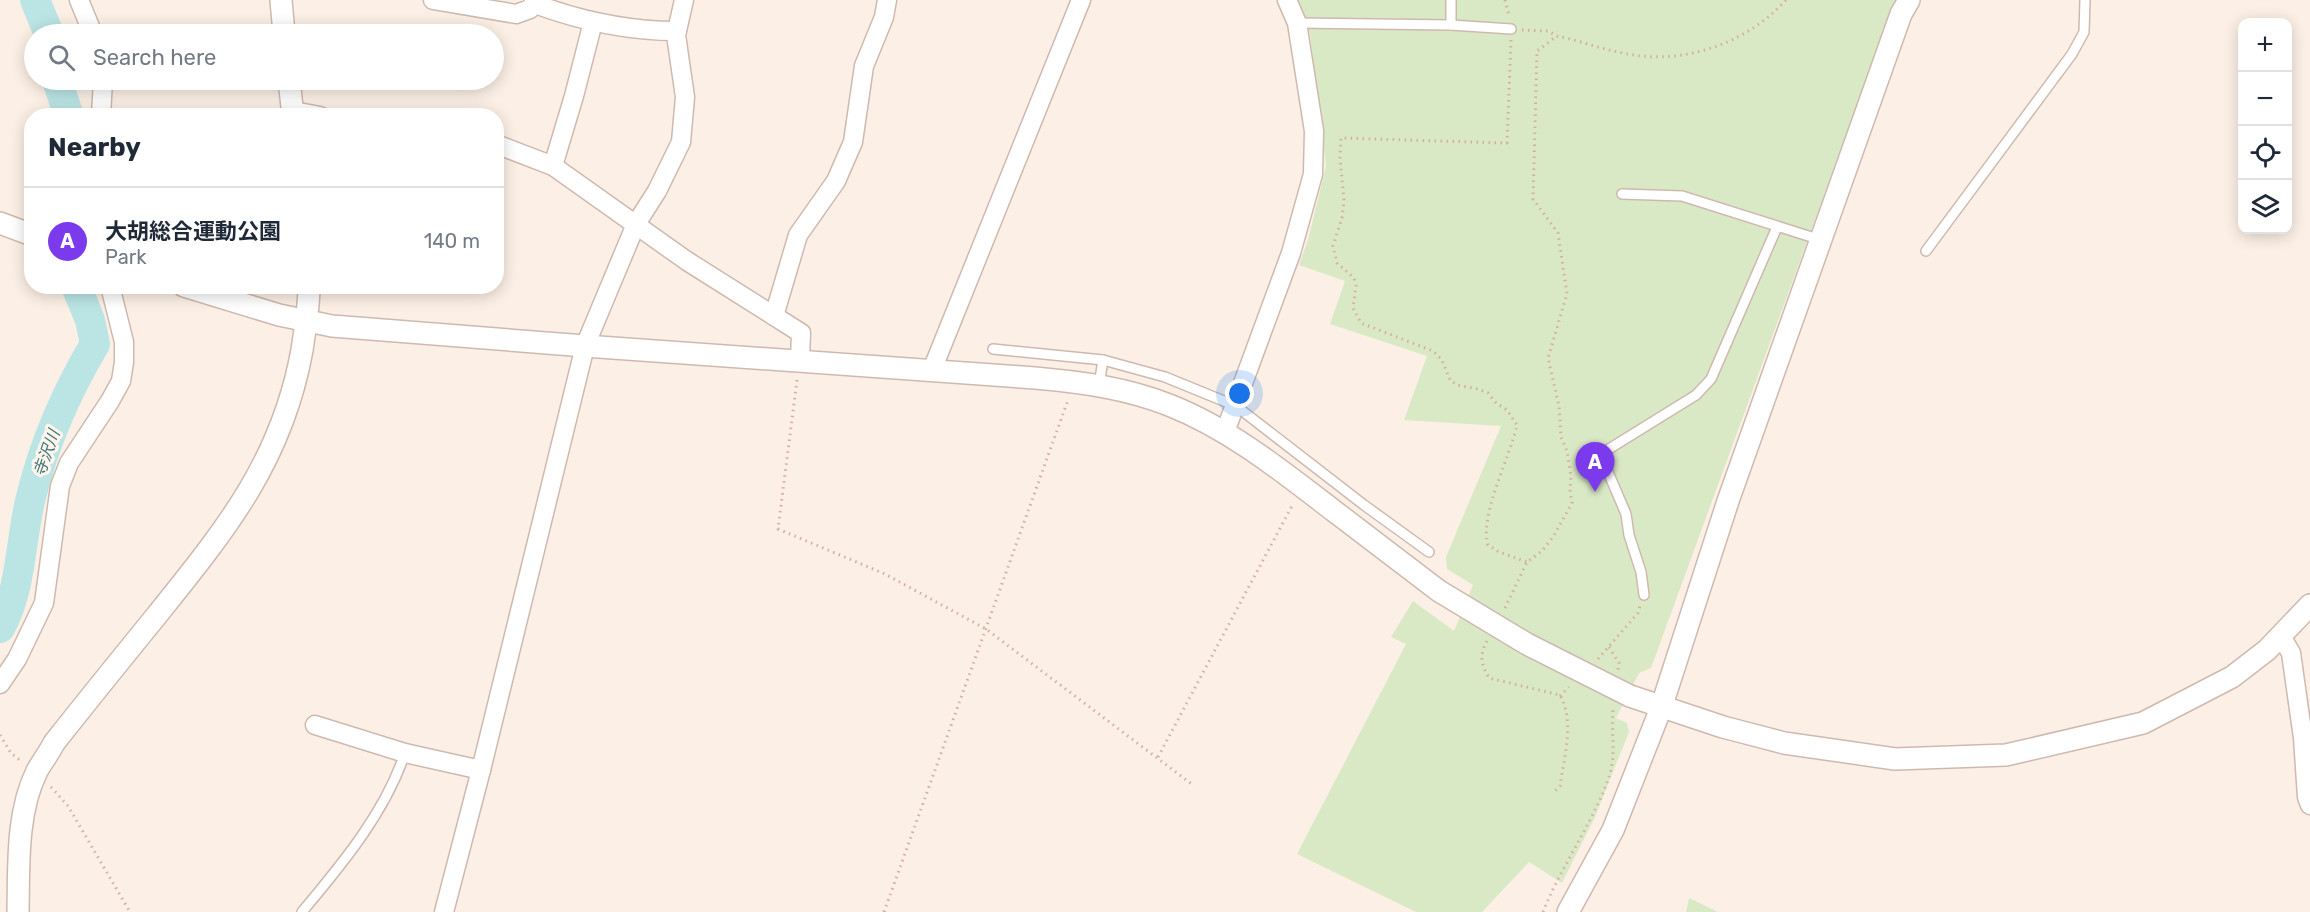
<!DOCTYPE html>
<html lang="en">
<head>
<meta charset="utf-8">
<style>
  :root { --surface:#fff; --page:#f6f6f7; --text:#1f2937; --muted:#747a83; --line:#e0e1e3; --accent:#7c3aed }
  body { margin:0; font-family:Rubik,"Noto Sans JP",sans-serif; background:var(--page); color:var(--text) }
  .controls { position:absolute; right:18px; top:18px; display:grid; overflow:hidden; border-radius:12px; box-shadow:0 3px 15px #0003 }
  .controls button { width:54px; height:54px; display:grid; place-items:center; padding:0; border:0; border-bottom:2px solid var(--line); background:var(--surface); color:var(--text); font:30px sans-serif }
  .you { position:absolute; left:1240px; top:394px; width:21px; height:21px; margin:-15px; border:4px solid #fff; border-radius:50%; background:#1a73e8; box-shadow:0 0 0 9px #1a73e833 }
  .badge { display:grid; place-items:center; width:39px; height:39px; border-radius:50%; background:var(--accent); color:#fff; font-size:20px; font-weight:700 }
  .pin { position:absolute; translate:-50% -50px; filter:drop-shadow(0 2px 3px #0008) }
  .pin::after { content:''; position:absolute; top:32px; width:21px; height:18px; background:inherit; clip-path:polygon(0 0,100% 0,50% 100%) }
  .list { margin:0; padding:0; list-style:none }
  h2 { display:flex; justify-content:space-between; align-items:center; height:78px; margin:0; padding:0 24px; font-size:26px }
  h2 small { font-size:20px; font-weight:400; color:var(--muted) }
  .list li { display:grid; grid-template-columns:39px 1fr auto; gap:18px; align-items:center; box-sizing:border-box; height:108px; padding:0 24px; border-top:2px solid var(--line) }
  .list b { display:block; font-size:22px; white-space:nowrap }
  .list p { margin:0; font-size:20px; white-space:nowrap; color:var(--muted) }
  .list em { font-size:20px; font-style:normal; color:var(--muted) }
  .icon { flex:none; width:33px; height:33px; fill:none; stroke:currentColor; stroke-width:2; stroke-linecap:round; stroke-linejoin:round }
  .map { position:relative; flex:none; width:2310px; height:912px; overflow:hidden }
  .search { position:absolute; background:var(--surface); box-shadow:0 3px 15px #0003; left:24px; top:24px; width:480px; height:66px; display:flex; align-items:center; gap:15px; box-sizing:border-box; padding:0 21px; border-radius:33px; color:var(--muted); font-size:22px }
  .panel { position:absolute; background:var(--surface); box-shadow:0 3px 15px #0003; left:24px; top:108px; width:480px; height:186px; border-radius:24px }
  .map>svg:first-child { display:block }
</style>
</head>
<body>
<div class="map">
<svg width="2310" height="912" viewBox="0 0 2310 912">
  <rect width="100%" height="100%" fill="#fcf0e6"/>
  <g fill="#d9e9c5">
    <polygon points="1298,0 1897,0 1887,23 1651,668 1639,673 1616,718 1627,723 1629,732 1595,817 1562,883 1529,862 1482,912 1416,912 1297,854 1406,644 1391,637 1413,601 1454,631 1473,585 1447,569 1446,557 1501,426 1404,420 1427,356 1330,324 1345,281 1299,265 1308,240 1326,166 1310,34"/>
    <polygon points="1689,898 1718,912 1686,912"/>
  </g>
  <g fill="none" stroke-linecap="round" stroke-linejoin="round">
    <g stroke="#bbe5e5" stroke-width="30">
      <polyline points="35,0 49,34"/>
      <polyline points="57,80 69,116"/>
      <path d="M0,628C22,589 20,540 31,497C44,444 67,391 95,344L90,320L76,286"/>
    </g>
    <g stroke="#cfb9af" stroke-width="12">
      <g id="service">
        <polyline points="1297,23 1451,25 1511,29"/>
        <polyline points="1451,25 1451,0"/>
        <polyline points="1622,194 1682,196 1821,240"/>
        <polyline points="1926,251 2072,54 2084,32 2085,0"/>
        <polyline points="993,349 1103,360 1165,377 1236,406 1364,505 1429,552"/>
        <polyline points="1099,385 1103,360"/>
        <polyline points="1644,595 1641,572 1629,535 1626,514 1602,458 1604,452 1696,395 1711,379 1777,227"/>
        <path d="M302,912C342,864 385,813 405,753"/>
      </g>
    </g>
    <g stroke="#cfb9af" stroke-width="21">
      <g id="minor">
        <polyline points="79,0 93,34"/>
        <polyline points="433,0 516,14 530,9 536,0"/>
        <path d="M535,4C581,21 627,31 677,31"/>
        <polyline points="293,111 320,116"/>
        <polyline points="101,116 103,80"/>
        <polyline points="496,144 553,166 687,261 801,333 800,360"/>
        <polyline points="553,166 574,96 593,22"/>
        <polyline points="774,316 798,235 836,181 853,142 864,66 884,17 887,0"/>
        <polyline points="932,370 1081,0"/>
        <polyline points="1225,432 1291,253 1313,174 1314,131 1297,23 1287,0"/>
        <polyline points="2281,636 2291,653 2303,738 2307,797 2310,805"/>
        <polyline points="0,684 17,659 44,603 60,486 69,463 110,401 121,381 124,362 124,342 110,286"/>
        <polyline points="315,725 405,753 481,770"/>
        <polyline points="444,912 481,770 585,346 636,224 657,191 681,142 685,97 676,35 684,0"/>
      </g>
    </g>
    <g stroke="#cfb9af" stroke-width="24">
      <g id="tertiary">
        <polyline points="281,0 284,34"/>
        <polyline points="289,80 293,116"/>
        <polyline points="0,223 32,235"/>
        <path d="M184,286L279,315L332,326L585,346L1035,378C1081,382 1126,388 1169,405C1230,429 1282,471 1334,511C1369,538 1404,564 1439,591"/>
        <polyline points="1630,696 1723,727 1784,743 1895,759 2006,755 2143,723 2232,677 2267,650 2310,605"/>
        <path d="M18,912C19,867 16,813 37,771C42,762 49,753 54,743C88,700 122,658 157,615C226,529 282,461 302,350C305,329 309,308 309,286"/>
        <polyline points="1568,912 1613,830 1661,708 1728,501 1901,14 1909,0"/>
      </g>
    </g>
    <g stroke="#d5aea1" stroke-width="3" stroke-dasharray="1.5 4.5" stroke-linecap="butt">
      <polyline points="1505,0 1509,16"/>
      <path d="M1522,30L1548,31L1557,36C1581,41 1604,50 1628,54C1685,65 1747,43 1786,0"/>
      <path d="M1511,40L1507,143L1341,138L1340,158L1344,200L1342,218L1333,246L1337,263L1354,278L1356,286L1353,308L1361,323L1433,351L1442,360L1450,380L1457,385L1478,389L1488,393L1496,403L1507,410L1517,425C1510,458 1479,515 1488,545L1499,552L1527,562"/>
      <polyline points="797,380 778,529 885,574 986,629 1193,785"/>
      <polyline points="1505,608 1527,562 1542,551 1553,537 1572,503 1570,490 1571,476 1567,451 1561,437 1559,406 1548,358 1567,294 1558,233 1533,199 1537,51 1557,36"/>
      <path d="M1487,641C1479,656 1481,664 1489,678L1560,695C1575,722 1564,757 1560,786L1553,793"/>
      <polyline points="1609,647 1619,663 1618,670"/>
      <polyline points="1598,659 1638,613 1640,606"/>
      <polyline points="1560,696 1569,687"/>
      <polyline points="0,735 11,753 21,761"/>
      <polyline points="1158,757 1293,504"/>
      <polyline points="51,787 68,806 130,912"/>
      <polyline points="884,912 1068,400"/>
      <path d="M1543,912C1561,866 1595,820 1610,774C1616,753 1611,730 1613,709"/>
    </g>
    <use href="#service" stroke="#fff" stroke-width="9"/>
    <use href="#minor" stroke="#fff" stroke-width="18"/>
    <use href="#tertiary" stroke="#fff" stroke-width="21"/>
    <g stroke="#cfb9af" stroke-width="24" stroke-linecap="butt">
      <polyline id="tertiary-bridge" points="1439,591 1527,644 1630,696"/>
    </g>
    <use href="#tertiary-bridge" stroke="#fff" stroke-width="21"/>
  </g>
  <g text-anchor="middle" stroke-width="6" stroke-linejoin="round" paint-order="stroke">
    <g font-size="16" font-style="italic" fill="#407879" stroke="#fff5ec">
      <text transform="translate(46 453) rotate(-70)" y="6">寺沢川</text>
    </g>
  </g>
</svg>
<div class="controls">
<button>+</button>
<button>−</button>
<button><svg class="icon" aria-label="locate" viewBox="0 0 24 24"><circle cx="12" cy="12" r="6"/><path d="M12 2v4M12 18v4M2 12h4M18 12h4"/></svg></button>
<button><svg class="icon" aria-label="layers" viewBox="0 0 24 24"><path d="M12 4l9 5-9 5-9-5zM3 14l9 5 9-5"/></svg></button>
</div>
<div class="you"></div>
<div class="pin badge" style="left:1595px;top:492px">A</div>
<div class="search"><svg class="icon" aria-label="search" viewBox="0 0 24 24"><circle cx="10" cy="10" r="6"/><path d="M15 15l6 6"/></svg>Search here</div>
<section class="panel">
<h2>Nearby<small></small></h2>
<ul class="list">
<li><span class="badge">A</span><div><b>大胡総合運動公園</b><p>Park</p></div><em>140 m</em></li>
</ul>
</section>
</div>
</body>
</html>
